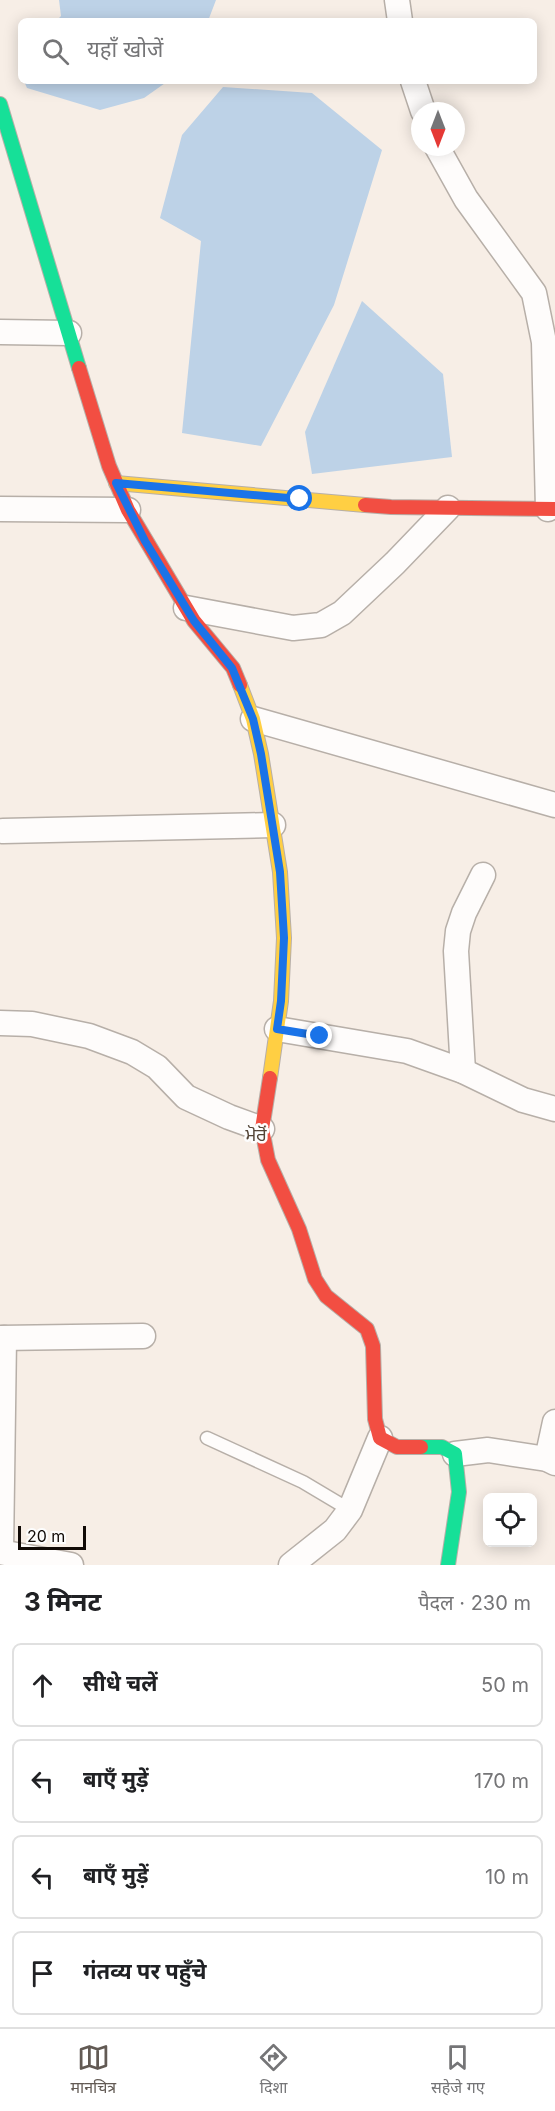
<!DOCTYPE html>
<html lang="hi">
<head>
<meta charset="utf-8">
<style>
  :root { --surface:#fff; --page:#f6f6f6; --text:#202124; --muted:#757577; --line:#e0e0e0; --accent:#625a54 }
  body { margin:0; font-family:Inter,"Noto Sans Devanagari","Noto Sans Gurmukhi",sans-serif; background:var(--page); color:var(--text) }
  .controls { position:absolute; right:18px; bottom:18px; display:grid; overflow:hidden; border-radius:9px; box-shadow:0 3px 15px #0003 }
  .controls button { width:54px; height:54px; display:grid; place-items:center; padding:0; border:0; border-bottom:2px solid var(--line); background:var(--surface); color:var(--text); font:30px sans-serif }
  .compass { position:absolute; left:411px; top:102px; width:54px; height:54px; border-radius:50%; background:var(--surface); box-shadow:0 3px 15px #0003; rotate:180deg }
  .scale { position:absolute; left:18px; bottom:15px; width:68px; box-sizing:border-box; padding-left:6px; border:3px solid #110a06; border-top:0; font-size:16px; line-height:21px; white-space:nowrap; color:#110a06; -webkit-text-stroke:4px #fdfdfd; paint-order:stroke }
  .stop { position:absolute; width:18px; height:18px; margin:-14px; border:4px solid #1a73e8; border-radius:50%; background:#fff }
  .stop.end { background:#1a73e8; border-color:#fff; box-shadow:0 2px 6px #0008 }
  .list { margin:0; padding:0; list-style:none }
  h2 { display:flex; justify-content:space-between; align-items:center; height:78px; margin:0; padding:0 24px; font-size:26px }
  h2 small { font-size:20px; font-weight:400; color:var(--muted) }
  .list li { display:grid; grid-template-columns:39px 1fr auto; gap:18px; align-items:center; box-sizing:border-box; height:84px; margin:0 12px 12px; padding:0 12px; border:2px solid var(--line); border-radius:9px }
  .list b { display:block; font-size:22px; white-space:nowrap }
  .list em { font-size:20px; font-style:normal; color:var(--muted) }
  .icon { flex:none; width:33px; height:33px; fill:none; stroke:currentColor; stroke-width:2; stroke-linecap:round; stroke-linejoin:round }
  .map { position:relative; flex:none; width:555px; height:1565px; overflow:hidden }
  .search { position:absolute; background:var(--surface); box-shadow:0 3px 15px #0003; left:18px; right:18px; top:18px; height:66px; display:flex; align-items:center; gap:15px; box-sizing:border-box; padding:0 21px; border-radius:9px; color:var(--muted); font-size:22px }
  .sheet { height:462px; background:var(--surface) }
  nav { display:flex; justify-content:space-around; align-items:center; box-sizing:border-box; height:84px; border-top:2px solid var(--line); background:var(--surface); font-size:16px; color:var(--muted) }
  nav a { display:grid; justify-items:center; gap:3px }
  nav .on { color:var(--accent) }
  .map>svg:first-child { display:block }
</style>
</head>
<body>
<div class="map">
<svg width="555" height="1565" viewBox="0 0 555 1565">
  <rect width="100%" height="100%" fill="#f7eee6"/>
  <g fill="#bdd2e7">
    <polygon points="59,0 216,0 208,21 56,21 61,16"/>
    <polygon points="24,81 168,81 144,98 100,110 27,88"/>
    <polygon points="223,87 312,93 382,150 334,305 261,446 182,433 201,241 160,218 182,135"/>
    <polygon points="362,301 443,374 452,457 312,474 305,432"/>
  </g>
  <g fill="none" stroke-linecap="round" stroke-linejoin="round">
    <g stroke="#b7afa8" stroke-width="15">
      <polyline id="lane" points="207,1438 303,1482 350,1510"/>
    </g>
    <g stroke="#b7afa8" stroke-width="27">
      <g id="street">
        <polyline points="397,0 400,21"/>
        <polyline points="413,81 423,111"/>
        <polyline points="437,147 466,199 534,293 544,342 548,509"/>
        <polyline points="0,332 69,333"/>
        <polyline points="0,509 128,510"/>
        <polyline points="186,608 293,628 321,625 342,613 395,563 448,508"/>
        <polyline points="253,719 555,805"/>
        <polyline points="3,831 273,825"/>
        <polyline points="0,1023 32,1024 89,1036 132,1052 157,1067 186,1097 229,1117 262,1129"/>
        <polyline points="277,1029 407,1051 463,1071 523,1100 555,1109"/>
        <polyline points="463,1071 456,951 458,931 464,913 483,875"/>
        <polyline points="0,1338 143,1336"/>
        <polyline points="455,1454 488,1450 547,1459 555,1463"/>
        <polyline points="547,1459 555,1422"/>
        <polyline points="0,1552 71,1565"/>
        <polyline points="1,1552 4,1338"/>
        <polyline points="291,1565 335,1530 350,1510 380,1438"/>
      </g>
    </g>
    <g stroke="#b7afa8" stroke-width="16">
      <g id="fast">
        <polyline points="0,104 79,368"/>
        <polyline points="421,1447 442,1447 455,1454 459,1492 448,1565"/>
      </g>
    </g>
    <g stroke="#b7afa8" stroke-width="16">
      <g id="slow">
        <polyline points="116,483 365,505"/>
        <polyline points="240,685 253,719 261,754 280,872 284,938 281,1001 270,1078"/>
      </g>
    </g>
    <g stroke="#b7afa8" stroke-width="16">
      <g id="jam">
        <polyline points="79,368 109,466 128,510 194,621 233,668 240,685"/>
        <polyline points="365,505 391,507 555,509"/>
        <polyline points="270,1078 262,1129 268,1160 299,1229 315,1279 326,1296 367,1329 373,1346 375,1419 380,1438 397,1447 421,1447"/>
      </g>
    </g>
    <use href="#lane" stroke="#fefcfb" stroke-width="12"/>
    <use href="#street" stroke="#fefcfb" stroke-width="24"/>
    <use href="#fast" stroke="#16e098" stroke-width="14"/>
    <use href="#slow" stroke="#ffcf43" stroke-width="14"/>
    <use href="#jam" stroke="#f24e42" stroke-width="14"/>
  </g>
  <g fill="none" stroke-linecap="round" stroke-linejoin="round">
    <polyline stroke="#1a73e8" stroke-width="8" points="300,499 116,483 145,541 194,621 232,668 253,719 261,754 280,872 284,938 281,1001 277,1029 320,1036"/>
  </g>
  <g text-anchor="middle" stroke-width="5" stroke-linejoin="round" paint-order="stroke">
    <g font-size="18" fill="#544436" stroke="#fdfdfd">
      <text x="256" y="1141">ਮੋਰੋਂ</text>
    </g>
  </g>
</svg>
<div class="controls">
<button><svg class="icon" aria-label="locate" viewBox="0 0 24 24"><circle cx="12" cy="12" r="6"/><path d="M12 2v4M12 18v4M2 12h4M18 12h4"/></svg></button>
</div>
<svg class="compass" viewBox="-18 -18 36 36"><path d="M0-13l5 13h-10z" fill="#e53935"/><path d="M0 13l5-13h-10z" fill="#757577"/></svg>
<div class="scale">20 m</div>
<div class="stop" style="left:300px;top:499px"></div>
<div class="stop end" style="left:320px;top:1036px"></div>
<div class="search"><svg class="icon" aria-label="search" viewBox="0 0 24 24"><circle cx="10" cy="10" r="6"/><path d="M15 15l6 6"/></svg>यहाँ खोजें</div>
</div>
<section class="sheet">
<h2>3 मिनट<small>पैदल · 230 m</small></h2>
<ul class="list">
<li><svg class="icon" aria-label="ahead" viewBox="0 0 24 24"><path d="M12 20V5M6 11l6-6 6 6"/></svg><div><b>सीधे चलें</b></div><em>50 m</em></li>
<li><svg class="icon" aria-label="left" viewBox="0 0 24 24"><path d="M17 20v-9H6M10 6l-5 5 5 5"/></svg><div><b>बाएँ मुड़ें</b></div><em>170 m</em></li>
<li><svg class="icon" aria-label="left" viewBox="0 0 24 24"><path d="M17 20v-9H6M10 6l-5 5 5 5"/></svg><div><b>बाएँ मुड़ें</b></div><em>10 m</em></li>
<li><svg class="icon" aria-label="arrive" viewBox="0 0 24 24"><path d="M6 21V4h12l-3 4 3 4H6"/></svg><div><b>गंतव्य पर पहुँचे</b></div></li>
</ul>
</section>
<nav>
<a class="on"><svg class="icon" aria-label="map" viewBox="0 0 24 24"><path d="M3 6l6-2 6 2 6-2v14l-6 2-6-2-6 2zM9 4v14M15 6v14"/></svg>मानचित्र</a>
<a><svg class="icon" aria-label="directions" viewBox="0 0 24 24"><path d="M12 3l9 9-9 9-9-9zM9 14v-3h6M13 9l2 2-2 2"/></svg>दिशा</a>
<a><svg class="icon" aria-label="saved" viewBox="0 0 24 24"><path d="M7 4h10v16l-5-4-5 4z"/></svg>सहेजे गए</a>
</nav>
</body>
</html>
